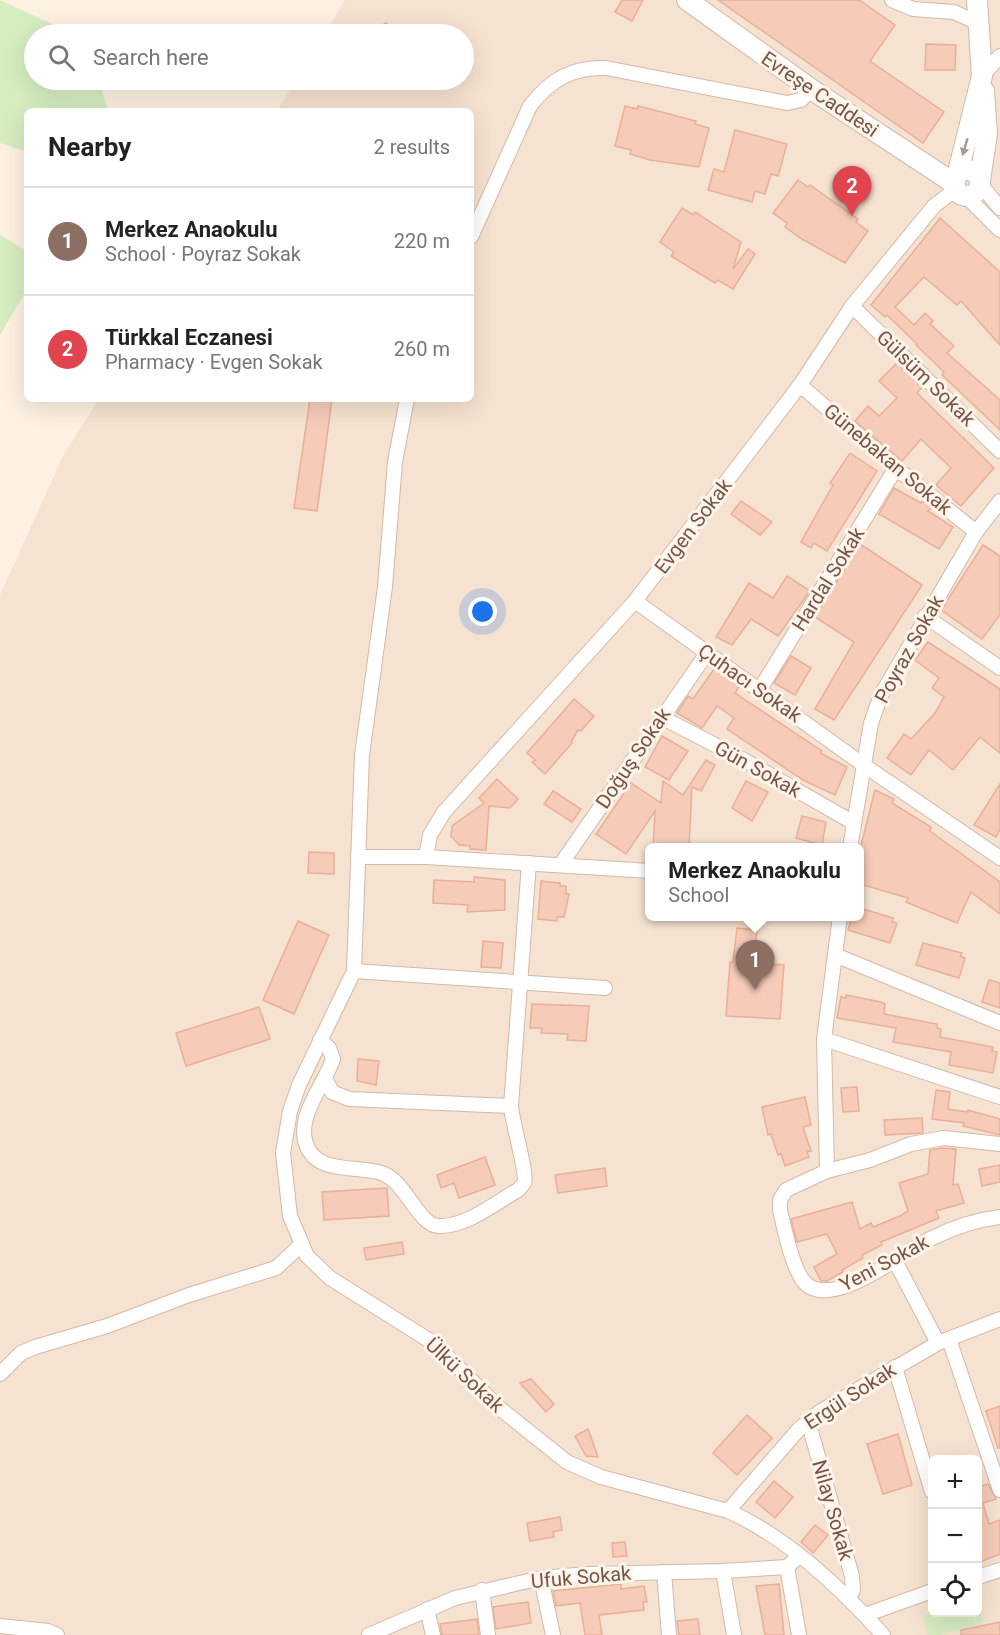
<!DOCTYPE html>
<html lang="en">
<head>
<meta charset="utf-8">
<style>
  :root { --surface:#fff; --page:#f2f2f2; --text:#222; --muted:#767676; --line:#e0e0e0; --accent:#b45309 }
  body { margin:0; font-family:Roboto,sans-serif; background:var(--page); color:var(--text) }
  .controls { position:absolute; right:18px; bottom:18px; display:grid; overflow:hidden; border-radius:9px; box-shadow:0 6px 24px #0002 }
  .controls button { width:54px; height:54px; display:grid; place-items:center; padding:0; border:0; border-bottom:2px solid var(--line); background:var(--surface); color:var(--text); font:30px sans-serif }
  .you { position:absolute; left:483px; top:612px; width:21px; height:21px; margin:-15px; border:4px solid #fff; border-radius:50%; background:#1a73e8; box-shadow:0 0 0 9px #1a73e833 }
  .badge { display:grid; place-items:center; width:39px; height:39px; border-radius:50%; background:var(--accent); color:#fff; font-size:20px; font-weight:700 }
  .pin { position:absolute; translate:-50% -50px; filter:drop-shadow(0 2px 3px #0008) }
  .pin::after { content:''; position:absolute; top:32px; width:21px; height:18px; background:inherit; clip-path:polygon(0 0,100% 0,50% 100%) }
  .popup { position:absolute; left:645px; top:843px; width:219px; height:78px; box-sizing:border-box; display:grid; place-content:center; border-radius:9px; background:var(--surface); filter:drop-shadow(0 2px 4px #0005); font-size:20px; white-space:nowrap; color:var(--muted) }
  .popup b { font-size:22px; color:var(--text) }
  .popup::after { content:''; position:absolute; left:50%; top:100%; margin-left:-12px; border:12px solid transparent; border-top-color:var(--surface) }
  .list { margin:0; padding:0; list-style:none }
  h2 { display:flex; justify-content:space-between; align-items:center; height:78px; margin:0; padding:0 24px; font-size:26px }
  h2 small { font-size:20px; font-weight:400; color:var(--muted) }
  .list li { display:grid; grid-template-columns:39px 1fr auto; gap:18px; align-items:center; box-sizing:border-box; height:108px; padding:0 24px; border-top:2px solid var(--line) }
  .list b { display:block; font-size:22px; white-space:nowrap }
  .list p { margin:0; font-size:20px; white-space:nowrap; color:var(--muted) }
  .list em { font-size:20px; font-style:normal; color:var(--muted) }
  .icon { flex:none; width:33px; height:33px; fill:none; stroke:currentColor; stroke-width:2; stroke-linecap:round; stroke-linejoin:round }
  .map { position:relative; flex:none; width:1000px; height:1635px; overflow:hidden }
  .search { position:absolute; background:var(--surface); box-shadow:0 6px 24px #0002; left:24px; top:24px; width:450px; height:66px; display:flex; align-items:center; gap:15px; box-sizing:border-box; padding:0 21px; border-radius:33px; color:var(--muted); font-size:22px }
  .panel { position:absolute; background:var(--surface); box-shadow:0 6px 24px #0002; left:24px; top:108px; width:450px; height:294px; border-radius:9px }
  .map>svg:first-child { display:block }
</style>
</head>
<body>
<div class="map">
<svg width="1000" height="1635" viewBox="0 0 1000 1635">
  <rect width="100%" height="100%" fill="#fef1e3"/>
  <path fill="#f6e2d0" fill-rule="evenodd" d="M345,0H1000V1635H0V595L64,454L99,399H471V111H277L296,80H464V34H324ZM650,848H860V916H650ZM932,1460H978V1612H932Z"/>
  <g fill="#d6edc0">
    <polygon points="0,0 54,25 65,34 34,34 34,80 99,80 108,111 27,111 27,152 0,143"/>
    <polygon points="0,235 27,251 27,289 0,335"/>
    <polygon points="978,1604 983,1623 939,1635 928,1635 923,1615 932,1612 978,1612"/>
  </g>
  <g fill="#f6cbb8" stroke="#eaaf97" stroke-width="1.5">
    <polygon points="622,0 643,0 632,21 615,12"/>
    <polygon points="718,0 859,0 895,25 870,61 944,112 923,143"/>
    <polygon points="386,23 399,34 373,34 382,25"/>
    <polygon points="926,44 956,45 955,70 925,70"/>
    <polygon points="625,106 637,109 638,106 696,121 695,124 709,128 699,167 650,160 630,154 631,150 615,146"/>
    <polygon points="735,130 787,144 778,176 771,174 765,194 755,191 752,202 708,190 714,169 724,172"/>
    <polygon points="798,180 808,187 810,185 858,219 856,222 868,231 845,263 802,239 785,227 787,223 773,213"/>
    <polygon points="682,208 693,215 695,212 741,242 733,269 748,249 755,254 733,289 718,280 715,283 689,267 671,256 674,252 660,242"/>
    <polygon points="940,218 1000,272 1000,345 961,301 957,305 924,277 895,307 914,325 925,313 933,321 930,324 954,346 947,353 1000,400 1000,430 942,375 944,372 916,345 917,344 887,315 885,317 871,305"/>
    <polygon points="897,363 922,387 917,393 994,468 961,506 936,485 951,468 921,439 902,461 855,421 868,406 879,416 897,398 879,381"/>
    <polygon points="310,399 332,399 317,511 294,508"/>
    <polygon points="850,453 877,471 827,551 814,543 811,548 801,542 833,485 830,483"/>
    <polygon points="894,488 921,503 923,501 931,508 928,511 953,527 939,549 879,514"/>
    <polygon points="741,501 772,522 760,535 731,514"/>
    <polygon points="860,544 922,585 834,720 815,709 854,642 815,617"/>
    <polygon points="983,545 1000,556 1000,615 982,639 941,610"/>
    <polygon points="787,576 810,591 778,636 751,619 732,645 716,637 749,583 773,598"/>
    <polygon points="928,642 1000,689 1000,753 980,737 953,770 929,750 911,775 887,758 904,734 911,739 935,713 944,697 932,688 939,678 915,660"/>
    <polygon points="791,656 811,668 795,695 774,683"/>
    <polygon points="714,669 739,687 735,693 822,751 820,753 847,767 835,795 803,780 727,729 734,718 717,706 702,728 677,713 688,696 693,699"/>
    <polygon points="574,699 594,716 581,731 578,730 571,742 572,743 545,774 532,762 535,760 527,753"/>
    <polygon points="662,736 688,751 669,780 645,767"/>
    <polygon points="706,760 715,765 701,791 692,787 689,848 653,848 655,811 626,854 596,834 631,783 661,803 663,781 683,795"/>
    <polygon points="497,779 518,799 510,808 489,806 486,850 470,849 470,846 459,845 451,836 452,826 484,803 479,798"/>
    <polygon points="746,781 768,792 752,821 732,808"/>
    <polygon points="1000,784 1000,829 996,837 974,825"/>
    <polygon points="875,790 894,799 892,803 931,827 930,831 1000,882 1000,914 971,892 957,923 906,902 908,898 860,884 860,849"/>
    <polygon points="553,791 581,809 572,822 544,804"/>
    <polygon points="802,816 826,822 822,845 796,838"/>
    <polygon points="309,852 334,853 334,874 308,873"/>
    <polygon points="474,877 505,880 505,910 467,912 468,905 433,903 434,880 474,882"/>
    <polygon points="541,881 560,883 560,886 566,886 566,894 569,894 564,917 557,917 557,921 538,919"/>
    <polygon points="860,908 893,918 892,922 897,923 890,943 848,930 852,916 860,916"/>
    <polygon points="298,921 329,935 294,1014 263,1000"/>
    <polygon points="737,928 757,930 753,963 784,965 780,1019 726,1016 730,962 733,962"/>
    <polygon points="483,941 503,943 501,968 481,967"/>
    <polygon points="923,943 962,953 960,956 965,958 959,978 916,965"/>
    <polygon points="989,980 1000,983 1000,1008 982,1002"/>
    <polygon points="846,995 881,1002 885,1004 884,1014 937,1024 937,1028 941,1029 940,1037 993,1047 992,1051 997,1052 993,1073 949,1065 951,1052 893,1042 896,1028 837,1018 841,997 846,998"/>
    <polygon points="532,1004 589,1006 586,1041 567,1040 568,1034 541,1033 542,1028 530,1028"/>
    <polygon points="259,1007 270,1039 186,1066 176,1033"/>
    <polygon points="358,1059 379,1061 376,1085 357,1081"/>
    <polygon points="857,1087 859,1111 843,1112 841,1088"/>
    <polygon points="936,1090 950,1092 948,1109 968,1112 968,1110 1000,1119 1000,1135 963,1126 964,1123 932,1119"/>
    <polygon points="805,1097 811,1125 803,1127 811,1151 807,1152 809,1157 785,1166 781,1154 778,1155 771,1134 768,1135 762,1107"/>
    <polygon points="922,1118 923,1133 885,1135 884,1120"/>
    <polygon points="942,1148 956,1149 953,1185 958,1184 964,1203 936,1211 939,1218 881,1242 882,1245 862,1255 863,1258 842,1270 843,1272 827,1281 821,1281 814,1267 837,1254 827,1234 797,1242 791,1219 852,1202 860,1229 871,1223 873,1227 900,1216 908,1211 899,1183 928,1174 930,1150"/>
    <polygon points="485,1157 495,1185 459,1198 454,1183 441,1188 437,1175"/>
    <polygon points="1000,1165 1000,1182 982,1186 979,1169"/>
    <polygon points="605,1168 607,1186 558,1193 555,1175"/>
    <polygon points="387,1188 389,1216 324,1220 322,1192"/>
    <polygon points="402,1242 404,1254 366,1260 364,1248"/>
    <polygon points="531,1379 554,1404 546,1412 520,1383"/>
    <polygon points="1000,1406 1000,1448 998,1448 986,1411"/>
    <polygon points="747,1415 772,1438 737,1475 713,1453"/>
    <polygon points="588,1429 598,1457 586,1456 575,1436"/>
    <polygon points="898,1434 912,1485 883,1494 867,1444"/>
    <polygon points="774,1481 793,1497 775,1518 756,1502"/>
    <polygon points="988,1484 996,1499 983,1503 989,1524 1000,1520 1000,1554 978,1563 978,1487"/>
    <polygon points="560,1517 562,1530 553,1532 554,1537 530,1541 527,1523"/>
    <polygon points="815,1525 828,1535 813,1553 801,1542"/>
    <polygon points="625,1542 627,1556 613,1557 612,1543"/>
    <polygon points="621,1584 621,1589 644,1586 647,1602 643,1602 644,1610 599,1615 602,1635 585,1635 580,1603 556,1606 553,1591"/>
    <polygon points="779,1584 784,1635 765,1635 756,1586"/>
    <polygon points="528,1602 531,1623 496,1629 493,1607"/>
    <polygon points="477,1619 479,1635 442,1635 440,1624"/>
    <polygon points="698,1619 700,1635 679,1635 677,1621"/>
    <polygon points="1000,1622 1000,1635 961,1635 961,1630"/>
  </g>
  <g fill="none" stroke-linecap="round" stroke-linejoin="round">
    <g stroke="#d2b9aa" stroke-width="16">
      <g id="minor">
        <polyline points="892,0 913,9 954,12 978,23"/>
        <polyline points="982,76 1000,56"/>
        <polyline points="980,184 1000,208"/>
        <polyline points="966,196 1000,230"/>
        <path d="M471,237L530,106C551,79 572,67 606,68L787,103L801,100L811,89"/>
        <polyline points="852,306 1000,451"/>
        <polyline points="800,385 896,468 976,532"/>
        <path d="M407,399L395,462L385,587L362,755L354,971L299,1085L290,1111L283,1153L290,1216L307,1256L330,1278L435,1344L498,1407L567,1462L601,1477L728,1511C787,1537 840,1587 883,1635"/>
        <polyline points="635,601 865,766 1000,858"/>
        <polyline points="925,616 1000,668"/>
        <polyline points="760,689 896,468"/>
        <polyline points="661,717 744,760 854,823"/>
        <polyline points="850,848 871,723 881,695 976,532 1000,501"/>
        <polyline points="358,857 426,857 650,871"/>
        <polyline points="426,857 430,835 444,812 635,601 800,385 852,306 934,206 956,189"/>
        <polyline points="561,864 707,653"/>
        <polyline points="835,955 1000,1023"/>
        <polyline points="354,971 605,988"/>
        <polyline points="824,1039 1000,1097"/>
        <path d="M320,1040L329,1048L333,1059C325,1084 299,1112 305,1140C313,1177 360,1164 384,1174C406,1183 419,1226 439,1226C466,1227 495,1203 518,1190C519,1189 524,1184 524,1183C528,1175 512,1122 511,1106L529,863"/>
        <polyline points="325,1078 332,1092 349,1099 511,1106"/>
        <path d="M1000,1144L944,1138L911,1144L870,1160L827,1171L786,1190L780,1200V1210C784,1228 793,1272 806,1284C834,1309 902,1253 930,1239C952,1228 975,1220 1000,1217"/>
        <polyline points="827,1171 824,1039 840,916"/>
        <polyline points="894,1259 938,1343"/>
        <polyline points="949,1339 1000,1490"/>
        <polyline points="895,1367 932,1492"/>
        <polyline points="0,1374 21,1353 35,1347 107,1326 189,1295 276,1268 301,1245"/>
        <polyline points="808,1421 852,1576 853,1590 849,1599"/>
        <polyline points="728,1511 799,1429 821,1411 938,1343 1000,1319"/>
        <polyline points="787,1567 799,1635"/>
        <polyline points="723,1571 734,1635"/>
        <polyline points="664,1572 669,1635"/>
        <polyline points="978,1577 1000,1570"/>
        <polyline points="541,1578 553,1635"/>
        <polyline points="482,1590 488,1635"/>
        <polyline points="427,1609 433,1635"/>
        <polyline points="865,1615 932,1591"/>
        <polyline points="0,1626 48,1631 57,1635"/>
        <polyline points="369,1635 455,1598 541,1578 588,1574 723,1571 787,1567 799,1556"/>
      </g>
    </g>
    <g stroke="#d6b8a8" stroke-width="22">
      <g id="secondary">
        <polyline points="687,0 811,89 955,184"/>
        <circle cx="967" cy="183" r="13"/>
        <polyline points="957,176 982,76 977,0"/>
        <polyline points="980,180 987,134 984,91"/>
      </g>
    </g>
    <use href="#minor" stroke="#fff" stroke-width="14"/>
    <use href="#secondary" stroke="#fff" stroke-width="20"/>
  </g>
  <defs><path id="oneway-solid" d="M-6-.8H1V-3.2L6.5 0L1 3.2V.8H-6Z" transform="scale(1.5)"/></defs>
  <use fill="#ae9890" href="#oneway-solid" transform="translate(965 147) rotate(106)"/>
  <g text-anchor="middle" stroke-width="6" stroke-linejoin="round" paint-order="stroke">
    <g font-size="20" fill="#785446" stroke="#fff5eb">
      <text transform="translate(820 94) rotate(34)" y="7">Evreşe Caddesi</text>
      <text transform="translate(926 378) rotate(44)" y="7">Gülsüm Sokak</text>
      <text transform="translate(888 459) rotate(40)" y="7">Günebakan Sokak</text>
      <text transform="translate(693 526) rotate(-53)" y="7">Evgen Sokak</text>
      <text transform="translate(828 579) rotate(-58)" y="7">Hardal Sokak</text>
      <text transform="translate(909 649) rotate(-61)" y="7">Poyraz Sokak</text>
      <text transform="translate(750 683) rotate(35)" y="7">Çuhacı Sokak</text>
      <text transform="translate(633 758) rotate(-56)" y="7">Doğuş Sokak</text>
      <text transform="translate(758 769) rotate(29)" y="7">Gün Sokak</text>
      <text transform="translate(884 1263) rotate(-28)" y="7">Yeni Sokak</text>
      <text transform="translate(465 1375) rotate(43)" y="7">Ülkü Sokak</text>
      <text transform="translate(850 1396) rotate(-33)" y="7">Ergül Sokak</text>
      <text transform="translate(833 1510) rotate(74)" y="7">Nilay Sokak</text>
      <text transform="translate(581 1577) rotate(-5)" y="7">Ufuk Sokak</text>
    </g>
  </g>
</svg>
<div class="controls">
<button>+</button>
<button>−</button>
<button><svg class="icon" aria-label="locate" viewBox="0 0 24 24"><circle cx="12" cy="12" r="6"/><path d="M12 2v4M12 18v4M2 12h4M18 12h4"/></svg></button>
</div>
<div class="you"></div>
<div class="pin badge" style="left:755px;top:990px;background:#8d6e63">1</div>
<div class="popup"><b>Merkez Anaokulu</b>School</div>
<div class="pin badge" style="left:852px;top:216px;background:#e0444e">2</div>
<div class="search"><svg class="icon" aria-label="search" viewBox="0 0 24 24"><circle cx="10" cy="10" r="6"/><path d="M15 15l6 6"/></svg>Search here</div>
<section class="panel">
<h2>Nearby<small>2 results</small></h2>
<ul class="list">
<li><span class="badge" style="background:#8d6e63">1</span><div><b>Merkez Anaokulu</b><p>School · Poyraz Sokak</p></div><em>220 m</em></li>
<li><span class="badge" style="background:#e0444e">2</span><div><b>Türkkal Eczanesi</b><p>Pharmacy · Evgen Sokak</p></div><em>260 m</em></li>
</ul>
</section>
</div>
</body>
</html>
